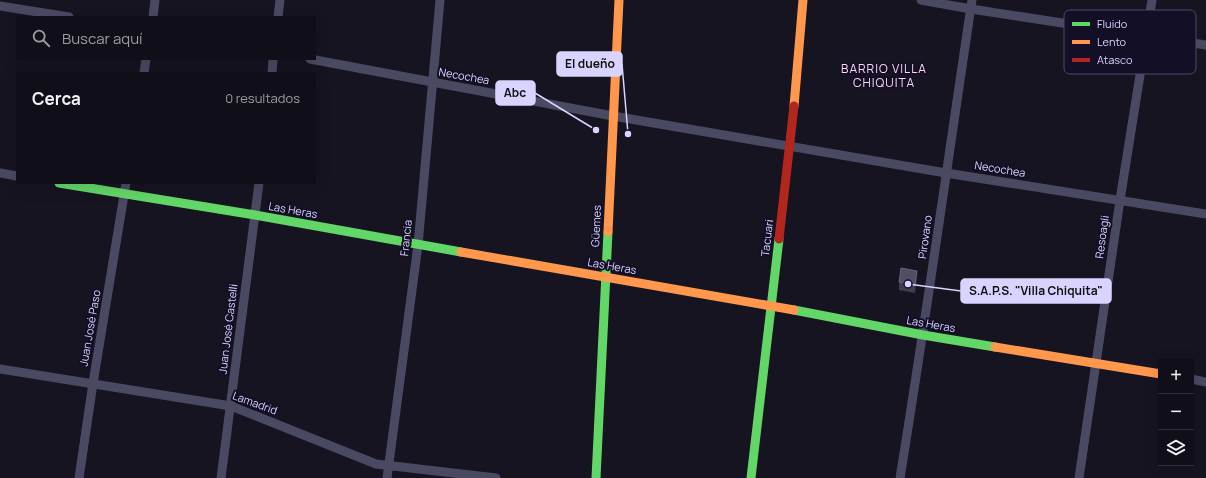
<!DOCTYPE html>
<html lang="es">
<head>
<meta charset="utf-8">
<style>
  :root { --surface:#100f19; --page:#191822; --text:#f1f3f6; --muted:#9c9ca2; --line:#302f38 }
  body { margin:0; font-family:Manrope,sans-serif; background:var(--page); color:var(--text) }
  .controls { position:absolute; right:12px; bottom:12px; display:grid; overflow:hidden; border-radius:0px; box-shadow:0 4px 16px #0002 }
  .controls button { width:36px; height:36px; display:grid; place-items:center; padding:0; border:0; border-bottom:1px solid var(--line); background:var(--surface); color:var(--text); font:20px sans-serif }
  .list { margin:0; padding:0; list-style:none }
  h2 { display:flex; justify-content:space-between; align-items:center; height:52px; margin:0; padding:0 16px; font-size:17px }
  h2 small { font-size:13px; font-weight:400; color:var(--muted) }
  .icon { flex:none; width:22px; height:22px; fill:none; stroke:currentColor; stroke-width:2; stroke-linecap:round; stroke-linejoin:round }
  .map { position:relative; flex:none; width:1206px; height:478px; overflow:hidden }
  .search { position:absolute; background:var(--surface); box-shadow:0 4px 16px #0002; left:16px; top:16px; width:300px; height:44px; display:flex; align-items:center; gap:10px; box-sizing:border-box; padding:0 14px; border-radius:0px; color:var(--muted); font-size:15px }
  .panel { position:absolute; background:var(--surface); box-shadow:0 4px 16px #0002; left:16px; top:72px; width:300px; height:112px; border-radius:0px }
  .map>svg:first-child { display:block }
</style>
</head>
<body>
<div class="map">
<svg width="1206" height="478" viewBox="0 0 1206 478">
  <rect width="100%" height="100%" fill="#161421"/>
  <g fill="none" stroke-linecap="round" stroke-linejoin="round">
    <g stroke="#4a4962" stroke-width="9">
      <polyline points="921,0 971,9 1206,45"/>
      <polyline points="0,6 69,17"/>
      <polyline points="153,17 155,0"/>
      <polyline points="278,17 280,0"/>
      <polyline points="310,59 613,116 946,173 1206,214"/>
      <polyline points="144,73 146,59"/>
      <polyline points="272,73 273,59"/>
      <polyline points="0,173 17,176"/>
      <polyline points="0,369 231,406 376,464 496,478"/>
      <polyline points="1191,379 1206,382"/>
      <polyline points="79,478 93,383 126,183"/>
      <polyline points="221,478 259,183"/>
      <polyline points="387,478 418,245 440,0"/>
      <path d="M900,478C926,319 948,159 972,0"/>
      <polyline points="1079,478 1120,200 1152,0"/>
    </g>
    <g stroke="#63d668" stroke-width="9">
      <polyline points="59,183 255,215 461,252"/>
      <polyline points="794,310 923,335 995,347"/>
      <polyline points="596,478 608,232"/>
      <polyline points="751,478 779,239"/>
    </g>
    <g stroke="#ff974d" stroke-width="9">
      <polyline points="794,106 803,0"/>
      <polyline points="608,232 619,0"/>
      <polyline points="461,252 794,310"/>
      <polyline points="995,347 1161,374"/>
    </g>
    <polyline stroke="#b3261e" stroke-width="9" points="779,239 794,106"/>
  </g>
  <polygon fill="#403d50" points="917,278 915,293 899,290 899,282"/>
  <polygon fill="#282635" points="917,271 917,278 915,293 915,285"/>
  <polygon fill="#504e63" stroke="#66637b" points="901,268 917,271 915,285 899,282"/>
  <g text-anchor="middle" stroke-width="4" stroke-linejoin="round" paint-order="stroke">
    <g font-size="11" fill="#d9d4ff" stroke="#130f26">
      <text transform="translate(464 76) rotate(10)" y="4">Necochea</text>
      <text transform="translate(1000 169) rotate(9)" y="4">Necochea</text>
      <text transform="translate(293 210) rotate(10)" y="4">Las Heras</text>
      <text transform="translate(596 226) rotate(-87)" y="4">Güemes</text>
      <text transform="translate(925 237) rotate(-82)" y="4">Pirovano</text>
      <text transform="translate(1102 237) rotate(-82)" y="4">Resoagli</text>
      <text transform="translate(406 238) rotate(-84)" y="4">Francia</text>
      <text transform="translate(767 238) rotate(-83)" y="4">Tacuari</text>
      <text transform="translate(612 266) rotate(10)" y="4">Las Heras</text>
      <text transform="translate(931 324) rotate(10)" y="4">Las Heras</text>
      <text transform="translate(90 328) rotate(-80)" y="4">Juan José Paso</text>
      <text transform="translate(228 329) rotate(-83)" y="4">Juan José Castelli</text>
      <text transform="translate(255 403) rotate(20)" y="4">Lamadrid</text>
    </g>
    <g font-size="12" letter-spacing="1" fill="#ffd6f0" stroke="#130f26">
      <text x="884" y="73">BARRIO VILLA<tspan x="884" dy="14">CHIQUITA</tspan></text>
    </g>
  </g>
  <rect x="1064" y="10" width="132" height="64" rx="6" fill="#130f26" stroke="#4e4a67" stroke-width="1"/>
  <rect x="1072" y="22" width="18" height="4" fill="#63d668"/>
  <rect x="1072" y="40" width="18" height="4" fill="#ff974d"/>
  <rect x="1072" y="58" width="18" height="4" fill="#b3261e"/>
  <g font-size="11" fill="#d9d4ff">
    <text x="1097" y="28">Fluido</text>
    <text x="1097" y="46">Lento</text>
    <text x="1097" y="64">Atasco</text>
  </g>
  <path fill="none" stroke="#d9d4ff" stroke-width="1.5" d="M628 134L622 64M596 130L535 93M908 284L961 291"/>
  <g fill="#d9d4ff" stroke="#130f26" stroke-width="1.5">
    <circle cx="628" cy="134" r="4"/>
    <circle cx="596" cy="130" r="4"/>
    <circle cx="908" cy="284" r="4"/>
  </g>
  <g fill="#d9d4ff" stroke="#d9d4ff" stroke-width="1.5">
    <rect x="557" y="52" width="65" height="24" rx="4"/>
    <rect x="496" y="81" width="39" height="24" rx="4"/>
    <rect x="961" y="279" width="150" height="24" rx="4"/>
  </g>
  <g font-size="12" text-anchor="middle" font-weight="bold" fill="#111">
    <text x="590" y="68">El dueño</text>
    <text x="515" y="97">Abc</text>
    <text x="1036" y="295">S.A.P.S. "Villa Chiquita"</text>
  </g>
</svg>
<div class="controls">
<button>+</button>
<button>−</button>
<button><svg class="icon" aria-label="layers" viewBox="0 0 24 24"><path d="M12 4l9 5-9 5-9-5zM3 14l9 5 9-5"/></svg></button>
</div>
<div class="search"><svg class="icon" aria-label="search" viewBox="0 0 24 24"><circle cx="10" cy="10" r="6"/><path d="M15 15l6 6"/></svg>Buscar aquí</div>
<section class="panel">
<h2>Cerca<small>0 resultados</small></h2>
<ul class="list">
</ul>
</section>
</div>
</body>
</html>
